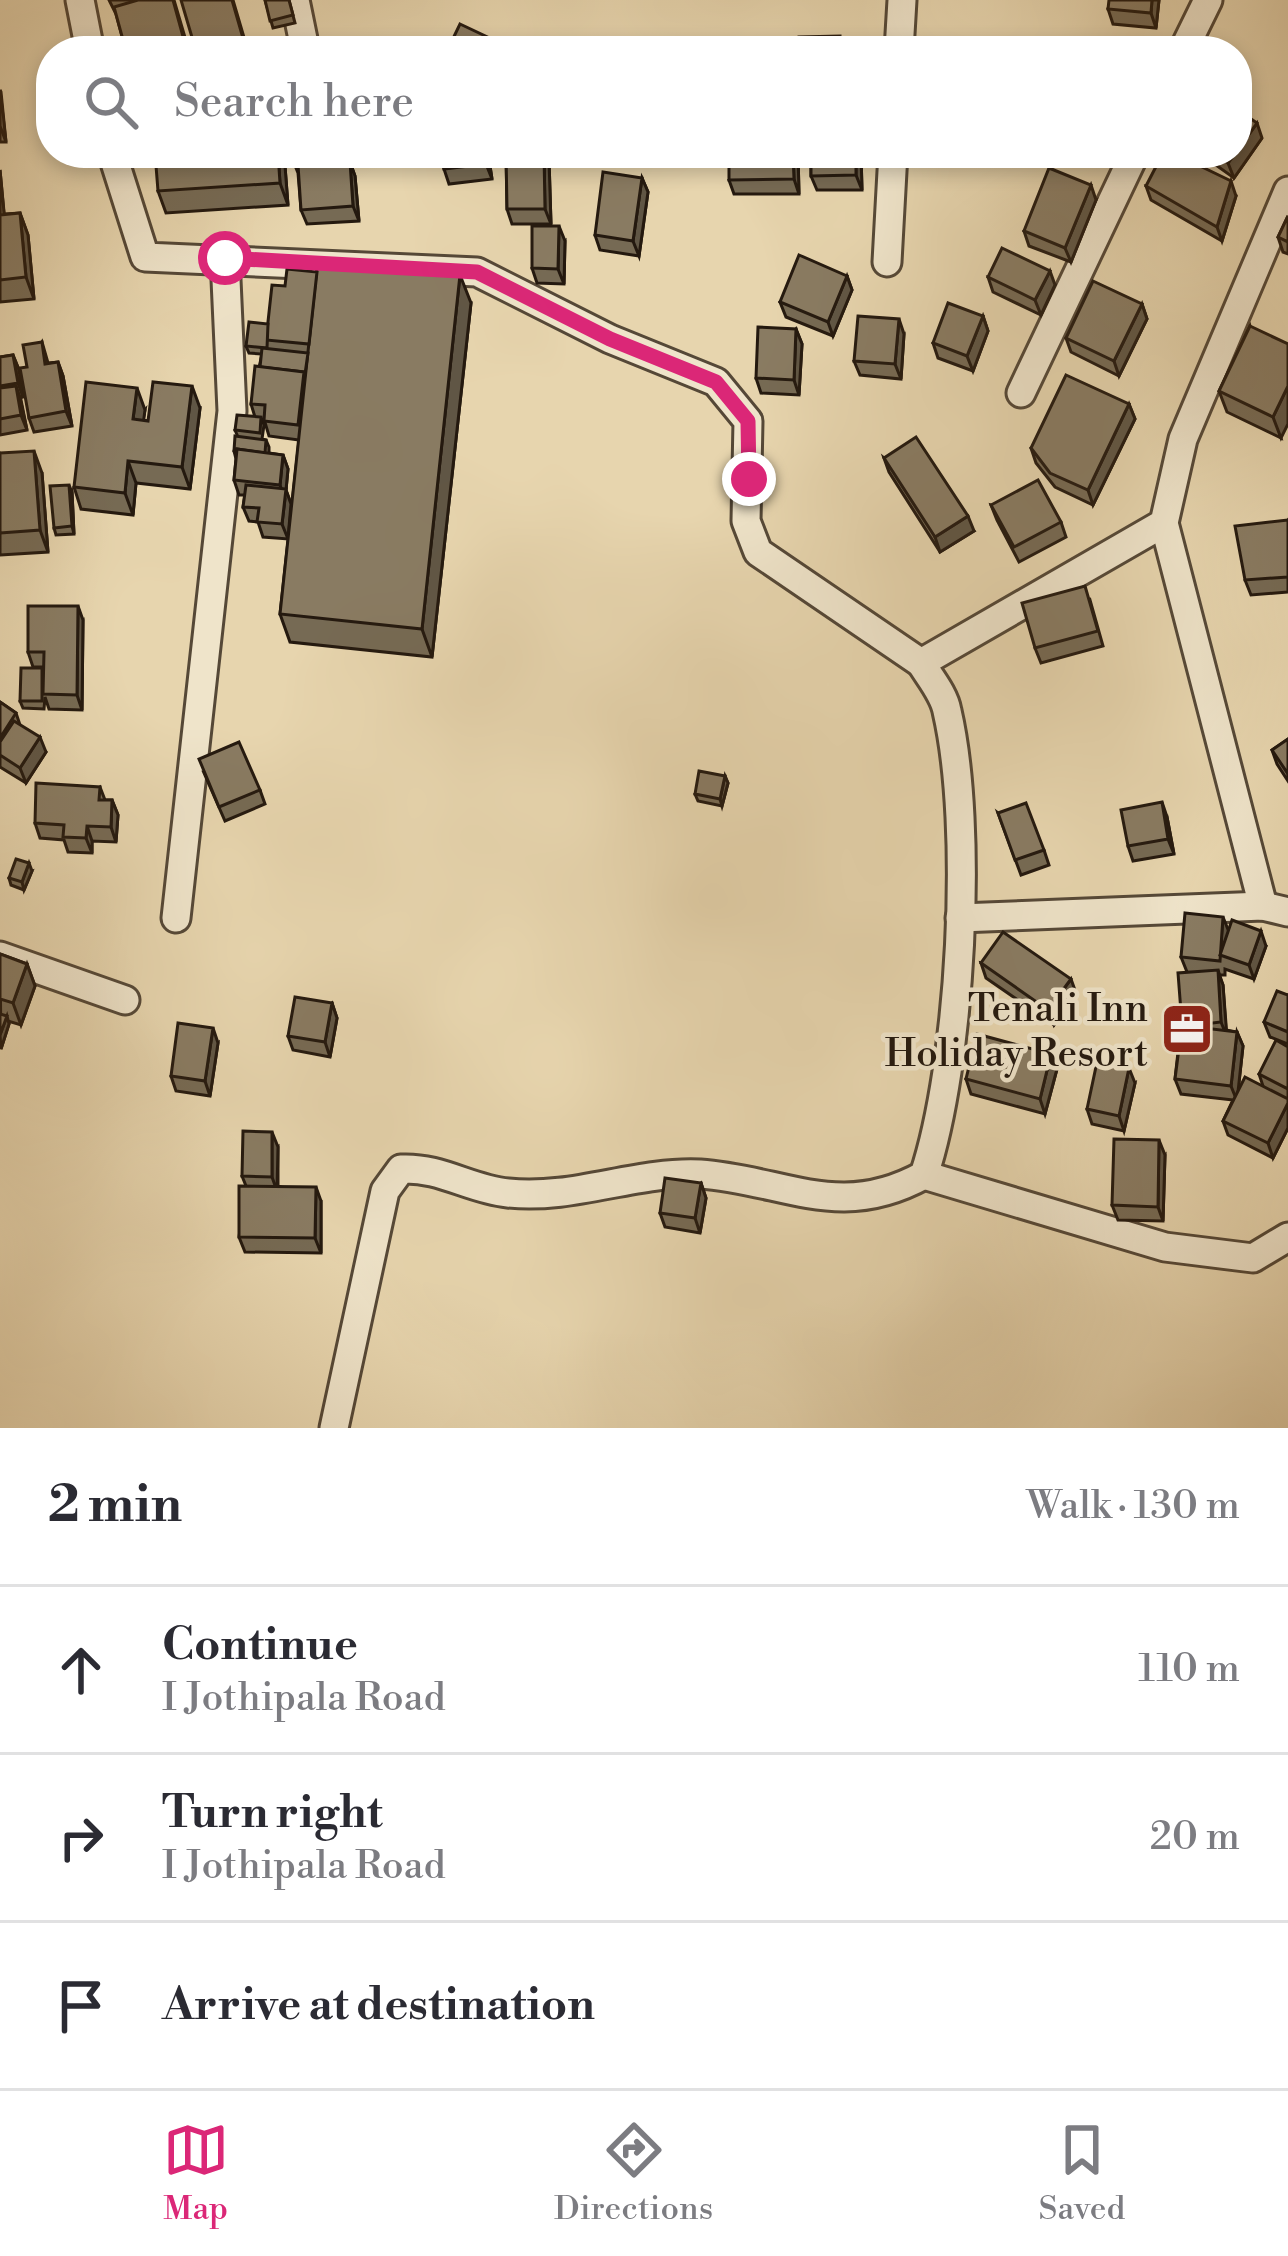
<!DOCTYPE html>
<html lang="en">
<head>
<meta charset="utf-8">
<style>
  :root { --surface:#fff; --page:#f2f2f3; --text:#2b2b33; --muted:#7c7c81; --line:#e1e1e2; --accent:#db2777 }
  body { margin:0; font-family:"Libre Bodoni",serif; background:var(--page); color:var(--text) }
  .stop { position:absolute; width:36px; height:36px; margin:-27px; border:9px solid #db2777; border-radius:50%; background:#fff }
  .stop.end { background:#db2777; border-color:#fff; box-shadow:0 3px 12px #0008 }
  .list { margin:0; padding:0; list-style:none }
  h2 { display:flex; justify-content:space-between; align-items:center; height:156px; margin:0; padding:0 48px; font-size:51px }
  h2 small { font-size:39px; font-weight:400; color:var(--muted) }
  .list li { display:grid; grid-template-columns:78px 1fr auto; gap:36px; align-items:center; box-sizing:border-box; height:168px; padding:0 48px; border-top:3px solid var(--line) }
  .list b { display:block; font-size:45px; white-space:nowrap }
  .list p { margin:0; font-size:39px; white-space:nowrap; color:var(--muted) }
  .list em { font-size:39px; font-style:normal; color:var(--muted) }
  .icon { flex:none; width:66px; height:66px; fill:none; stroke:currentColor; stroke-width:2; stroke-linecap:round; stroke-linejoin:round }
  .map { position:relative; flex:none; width:1288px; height:1428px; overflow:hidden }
  .search { position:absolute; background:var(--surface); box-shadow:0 6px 18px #0003; left:36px; right:36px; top:36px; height:132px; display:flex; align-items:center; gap:30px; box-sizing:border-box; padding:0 42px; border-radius:48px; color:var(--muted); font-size:45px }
  .sheet { height:660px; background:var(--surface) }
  nav { display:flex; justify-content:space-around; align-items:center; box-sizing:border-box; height:168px; border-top:3px solid var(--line); background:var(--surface); font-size:33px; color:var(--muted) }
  nav a { display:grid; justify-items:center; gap:6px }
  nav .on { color:var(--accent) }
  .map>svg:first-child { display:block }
</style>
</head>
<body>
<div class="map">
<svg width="1288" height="1428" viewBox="0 0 1288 1428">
  <rect width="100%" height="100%" fill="#e7d5ae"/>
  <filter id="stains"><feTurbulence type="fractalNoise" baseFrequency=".00167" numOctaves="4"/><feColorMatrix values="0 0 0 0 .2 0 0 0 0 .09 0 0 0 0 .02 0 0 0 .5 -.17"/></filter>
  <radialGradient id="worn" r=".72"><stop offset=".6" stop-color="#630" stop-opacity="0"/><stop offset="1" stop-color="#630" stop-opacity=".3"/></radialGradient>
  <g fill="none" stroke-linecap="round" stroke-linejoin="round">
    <g stroke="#554837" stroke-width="33">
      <g id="street">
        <polyline points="80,0 90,51"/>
        <polyline points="295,0 304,44"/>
        <polyline points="899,51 902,0"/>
        <polyline points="1183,51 1208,0"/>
        <polyline points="112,153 145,257 477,272 610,339 716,382 748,421 746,521 758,552 921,663"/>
        <polyline points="887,262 893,153"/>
        <polyline points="1021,393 1135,153"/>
        <polyline points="1164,523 1263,906"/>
        <polyline points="176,918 232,411 225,258"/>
        <polyline points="960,918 1263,906 1288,912"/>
        <polyline points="0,956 125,1000"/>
        <polyline points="924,1175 1165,1247 1253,1258 1288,1237"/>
        <path d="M334,1428L385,1191L401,1169C441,1167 469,1189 508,1193C574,1200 635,1171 700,1174C785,1180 839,1222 924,1175C961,1063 974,828 947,711C944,694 930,678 921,663L1164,523L1183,439L1288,191"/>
      </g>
    </g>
    <use href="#street" stroke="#efe4ca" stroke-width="27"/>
  </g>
  <g fill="#766a54" stroke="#24190f" stroke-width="3">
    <polygon points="109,0 174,0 189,51 126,51 116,14"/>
    <polygon points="233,0 248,51 196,51"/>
    <polygon points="265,0 289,0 295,23 273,28"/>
    <polygon points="1159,0 1156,28 1113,24 1108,9"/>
    <polygon points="0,90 6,142 0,142"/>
    <polygon points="1262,138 1234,178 1199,153 1237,153"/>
    <polygon points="284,153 288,205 166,213 158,191"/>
    <polygon points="332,153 333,163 350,162 355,176 359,221 307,224 301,210 298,173 292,158"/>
    <polygon points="488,153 492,179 449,184 444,169"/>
    <polygon points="506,153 547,153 549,159 551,224 512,224 507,209"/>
    <polygon points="604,153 630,153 626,163"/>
    <polygon points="798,153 799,194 734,194 729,180"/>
    <polygon points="811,153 861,153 862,190 817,190 811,176"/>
    <polygon points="944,153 975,153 974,159"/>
    <polygon points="0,170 4,214 20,213 28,235 34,299 0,302"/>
    <polygon points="642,178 648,192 639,256 600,250 595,235"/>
    <polygon points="1146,186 1236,196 1222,241 1151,200"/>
    <polygon points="1096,200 1071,262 1029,246 1024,231"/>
    <polygon points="1288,216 1288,254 1283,252 1278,237"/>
    <polygon points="565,241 564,284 537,283 532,268"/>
    <polygon points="847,276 852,290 833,336 786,317 780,302"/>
    <polygon points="988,277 1055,285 1041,315 993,292"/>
    <polygon points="471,303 432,657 290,642 280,614 299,440 269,436 264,419 262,419 264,425 262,439 266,440 269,447 269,453 283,455 288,469 286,490 291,504 288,539 263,537 258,522 249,521 243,507 245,495 239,495 234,480 236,459 234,451 238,437 235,430 255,417 251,404 262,354 249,353 246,346 268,324"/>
    <polygon points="1142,304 1147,319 1119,376 1071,352 1066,338"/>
    <polygon points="983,316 988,331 973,371 938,358 933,343"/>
    <polygon points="1250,326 1281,438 1227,412 1219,391"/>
    <polygon points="796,329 802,344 799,395 761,393 756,378"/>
    <polygon points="904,334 901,379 860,375 854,361"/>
    <polygon points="42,342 48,363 58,362 63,376 72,426 34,432 29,418 27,367"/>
    <polygon points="13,355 19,370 23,397 20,398 27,430 0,435 0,357"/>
    <polygon points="1129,404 1135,419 1093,505 1055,487 1036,463 1031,448"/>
    <polygon points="200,408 190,489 136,483 133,515 81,509 74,487 145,410 143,420 148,421"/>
    <polygon points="0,453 42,473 48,552 0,555"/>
    <polygon points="884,458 974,531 940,552 889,472"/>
    <polygon points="72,492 74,534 56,535 54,528"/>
    <polygon points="991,505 1061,522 1066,537 1019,562 997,520"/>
    <polygon points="1288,520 1288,592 1251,595 1245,580"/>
    <polygon points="1090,600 1103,646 1041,663 1035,648"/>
    <polygon points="83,620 82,710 49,709 45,697 44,709 23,708 20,701 44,667 33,667 28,652"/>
    <polygon points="0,702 16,713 20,725 46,752 26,783 0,767"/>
    <polygon points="1288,739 1288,781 1277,764 1272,750"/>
    <polygon points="204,773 260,790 265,804 225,821"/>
    <polygon points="725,776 728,783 722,806 698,801 695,794"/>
    <polygon points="100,787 105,800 112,800 118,815 116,842 92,841 92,853 68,852 64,840 40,838 35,823"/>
    <polygon points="998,813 1044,850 1049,865 1021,875"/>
    <polygon points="1167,817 1174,854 1133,861 1128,846"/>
    <polygon points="32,871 24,890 11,885 9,878"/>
    <polygon points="1228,930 1266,946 1254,979 1225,969 1225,975 1219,975 1223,985 1226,1030 1237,1032 1243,1046 1238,1091 1263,1086 1259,1074 1288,1047 1288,1128 1273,1158 1228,1135 1223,1121 1233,1100 1181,1094 1175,1079 1187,972 1181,957"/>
    <polygon points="0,954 27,964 35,986 21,1025 8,1021 9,1024 1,1049"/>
    <polygon points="981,963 1076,993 1054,1025 986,978"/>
    <polygon points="1288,995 1288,1044 1270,1037 1264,1022"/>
    <polygon points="332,1003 337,1018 330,1057 293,1050 288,1036"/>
    <polygon points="218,1043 210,1096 176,1091 171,1076"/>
    <polygon points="1051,1054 1057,1069 1045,1114 971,1094 966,1079"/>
    <polygon points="1135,1083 1124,1131 1092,1124 1087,1109"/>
    <polygon points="278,1147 278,1186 321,1201 321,1253 245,1252 239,1237 246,1186 242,1176"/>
    <polygon points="1165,1155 1163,1221 1118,1220 1112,1205"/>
    <polygon points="701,1183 706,1198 700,1233 665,1227 660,1213"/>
  </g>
  <g fill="#605645" stroke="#24190f" stroke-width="3">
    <polygon points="1152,0 1159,0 1156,28 1151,13"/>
    <polygon points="0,90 1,92 6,142 0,126"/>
    <polygon points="1257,123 1262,138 1234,178 1228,163"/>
    <polygon points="278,153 284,153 288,205 280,183"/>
    <polygon points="485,153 488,153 492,179 486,164"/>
    <polygon points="544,153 547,153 549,159 551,224 545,209"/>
    <polygon points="793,153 798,153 799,194 794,179"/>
    <polygon points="856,153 861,153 862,190 856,175"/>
    <polygon points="350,162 355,176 359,221 353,206"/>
    <polygon points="0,170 6,233 0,217"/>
    <polygon points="642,178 648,192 639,256 633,241"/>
    <polygon points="1231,181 1236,196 1222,241 1217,227"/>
    <polygon points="1091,185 1096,200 1071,262 1065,248"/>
    <polygon points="20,213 28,235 34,299 26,277"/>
    <polygon points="559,226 565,241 564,284 558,269"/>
    <polygon points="1050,271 1055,285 1041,315 1035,300"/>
    <polygon points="460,275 471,303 432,657 422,629"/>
    <polygon points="847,276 852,290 833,336 828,322"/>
    <polygon points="1142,304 1147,319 1119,376 1114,361"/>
    <polygon points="983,316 988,331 973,371 967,356"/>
    <polygon points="899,319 904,334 901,379 895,364"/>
    <polygon points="796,329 802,344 799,395 794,380"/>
    <polygon points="13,355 19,370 23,397 18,383"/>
    <polygon points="58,362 63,376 72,426 66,411"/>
    <polygon points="16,386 21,400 27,430 21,415"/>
    <polygon points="192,386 200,408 190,489 182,467"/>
    <polygon points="1288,386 1288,424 1281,438 1273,417"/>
    <polygon points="137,388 145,410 141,441 133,419"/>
    <polygon points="1129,404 1135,419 1093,505 1088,490"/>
    <polygon points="34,451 42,473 48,552 40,530"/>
    <polygon points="283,455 288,469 286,490 291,504 288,539 282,524 285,499 280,485"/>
    <polygon points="128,461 136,483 133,515 125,493"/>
    <polygon points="69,485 72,492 74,534 72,526"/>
    <polygon points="968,516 974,531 940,552 935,537"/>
    <polygon points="78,606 83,620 82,710 77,695"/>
    <polygon points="40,737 46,752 26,783 20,768"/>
    <polygon points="725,776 728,783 722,806 720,799"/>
    <polygon points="112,800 118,815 116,842 111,827"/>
    <polygon points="1162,802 1167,817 1174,854 1168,839"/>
    <polygon points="87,826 92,841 92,853 86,838"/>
    <polygon points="29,863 32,871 24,890 22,882"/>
    <polygon points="1223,917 1229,932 1220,955"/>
    <polygon points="1261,931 1266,946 1254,979 1249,965"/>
    <polygon points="27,964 35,986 21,1025 13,1003"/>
    <polygon points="1218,970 1223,985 1227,1037 1221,1022"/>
    <polygon points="1071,979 1076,993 1054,1025 1048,1010"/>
    <polygon points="332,1003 337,1018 330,1057 325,1042"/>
    <polygon points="7,1016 9,1024 1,1049 0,1035"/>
    <polygon points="213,1028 218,1043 210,1096 205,1081"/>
    <polygon points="1237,1032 1243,1046 1237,1101 1231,1086"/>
    <polygon points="1051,1054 1057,1069 1045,1114 1040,1099"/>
    <polygon points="1129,1068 1135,1083 1124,1131 1119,1116"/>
    <polygon points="1288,1103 1288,1128 1273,1158 1268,1143"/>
    <polygon points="272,1132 278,1147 277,1191 272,1177"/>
    <polygon points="1159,1140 1165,1155 1163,1221 1158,1207"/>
    <polygon points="701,1183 706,1198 700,1233 695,1218"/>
    <polygon points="316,1187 321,1201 321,1253 315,1238"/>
  </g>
  <g fill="#897b62" stroke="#24190f" stroke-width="3">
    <polygon points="138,0 173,0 187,51 126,51 114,7"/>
    <polygon points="181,0 232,0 245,45 225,51 196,51"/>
    <polygon points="265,0 289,0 293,15 270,21"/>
    <polygon points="1109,0 1152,0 1151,13 1108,9"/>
    <polygon points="460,24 517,51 447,51"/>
    <polygon points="840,36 840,51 799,51 799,37"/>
    <polygon points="784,38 785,51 723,51 722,44"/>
    <polygon points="350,39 354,51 314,51"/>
    <polygon points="907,42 949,51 905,51"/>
    <polygon points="1237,109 1257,123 1237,151"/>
    <polygon points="155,153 278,153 280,183 158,191"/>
    <polygon points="292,153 328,153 328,156 292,158"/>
    <polygon points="442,153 485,153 486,164 444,169"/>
    <polygon points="506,153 544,153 545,209 507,209"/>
    <polygon points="729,153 793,153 794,179 729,180"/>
    <polygon points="811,153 856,153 856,175 811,176"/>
    <polygon points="1163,153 1173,153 1231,181 1217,227 1146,186"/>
    <polygon points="1214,153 1235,153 1228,163"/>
    <polygon points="350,162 353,206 301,210 298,165"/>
    <polygon points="1049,168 1091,185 1065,248 1024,231"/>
    <polygon points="603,172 642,178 633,241 595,235"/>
    <polygon points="20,213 26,277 0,280 0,215"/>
    <polygon points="1288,216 1288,242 1278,237"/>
    <polygon points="532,226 559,226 558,269 532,268"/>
    <polygon points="1002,248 1050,271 1035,300 988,277"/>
    <polygon points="799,255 847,276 828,322 780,302"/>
    <polygon points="318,258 460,275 422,629 280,614"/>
    <polygon points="287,269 317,272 309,344 266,340 272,285 285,286"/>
    <polygon points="1093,281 1142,304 1114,361 1066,338"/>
    <polygon points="948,303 983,316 967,356 933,343"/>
    <polygon points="858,316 899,319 895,364 854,361"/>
    <polygon points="249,322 268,324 267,348 246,346"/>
    <polygon points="1250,326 1288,344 1288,386 1273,417 1219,391"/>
    <polygon points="758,327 796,329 794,380 756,378"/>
    <polygon points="42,342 45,364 58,362 66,411 29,418 20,368 27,367 23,345"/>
    <polygon points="262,348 308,353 305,374 304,372 260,367"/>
    <polygon points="13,355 18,383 0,386 0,357"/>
    <polygon points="255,366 304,372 298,425 264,421 265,405 251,404"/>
    <polygon points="1066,375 1129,404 1088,490 1050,473 1031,448"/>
    <polygon points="86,382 137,388 133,419 148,421 153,382 192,386 182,467 128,461 125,493 74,487"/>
    <polygon points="16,386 21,415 0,419 0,388"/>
    <polygon points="237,415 261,417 260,433 235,430"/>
    <polygon points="235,436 266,440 265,453 237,449 237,452 234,451"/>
    <polygon points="916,437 968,516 935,537 884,458"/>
    <polygon points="237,449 283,455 280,485 234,480"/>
    <polygon points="34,451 40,530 0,533 0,453"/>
    <polygon points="1038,480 1061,522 1014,547 991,505"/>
    <polygon points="69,485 72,526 54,528 50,486"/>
    <polygon points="246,485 286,489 282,524 257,522 259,508 243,507"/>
    <polygon points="1288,520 1288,577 1245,580 1235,526"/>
    <polygon points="1085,586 1098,631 1035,648 1022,603"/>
    <polygon points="28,606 78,606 77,695 43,694 44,652 28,652"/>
    <polygon points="21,668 42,668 42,701 20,701"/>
    <polygon points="0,702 16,713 0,738"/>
    <polygon points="14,721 40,737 20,768 0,755 0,742"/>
    <polygon points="1288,739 1288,774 1272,750"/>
    <polygon points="239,742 260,790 219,807 199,759"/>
    <polygon points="699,771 725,776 720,799 695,794"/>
    <polygon points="36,783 100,787 99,800 112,800 111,827 87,826 86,838 63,837 64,825 35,823"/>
    <polygon points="1162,802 1168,839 1128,846 1121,810"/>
    <polygon points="1026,803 1044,850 1015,860 998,813"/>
    <polygon points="16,859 29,863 22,882 9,878"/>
    <polygon points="1185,913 1223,917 1220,961 1181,957"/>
    <polygon points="1232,920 1261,931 1249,965 1220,955"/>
    <polygon points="1003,932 1071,979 1048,1010 981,963"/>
    <polygon points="0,954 27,964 13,1003 0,999"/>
    <polygon points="1218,970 1221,1022 1188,1026 1237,1032 1231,1086 1175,1079 1182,1025 1178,973"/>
    <polygon points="1277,991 1288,995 1288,1032 1264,1022"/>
    <polygon points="295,997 332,1003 325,1042 288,1036"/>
    <polygon points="0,1014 7,1016 0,1035"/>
    <polygon points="178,1023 213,1028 205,1081 171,1076"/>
    <polygon points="977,1034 1051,1054 1040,1099 966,1079"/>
    <polygon points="1276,1040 1288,1047 1288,1089 1259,1074"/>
    <polygon points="1097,1062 1129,1068 1119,1116 1087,1109"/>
    <polygon points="1245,1077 1288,1099 1288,1103 1268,1143 1223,1121"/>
    <polygon points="243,1131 272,1132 272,1177 242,1176"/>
    <polygon points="1114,1139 1159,1140 1158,1207 1112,1205"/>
    <polygon points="665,1178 701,1183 695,1218 660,1213"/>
    <polygon points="239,1186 316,1187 315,1238 239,1237"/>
  </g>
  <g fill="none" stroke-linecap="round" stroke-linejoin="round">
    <polyline stroke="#db2777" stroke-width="15" points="225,258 477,272 610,339 716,382 748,421 749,479"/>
  </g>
  <defs>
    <g id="office-square" transform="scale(2.7)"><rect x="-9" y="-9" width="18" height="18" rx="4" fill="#8f2418" stroke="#efe4ca"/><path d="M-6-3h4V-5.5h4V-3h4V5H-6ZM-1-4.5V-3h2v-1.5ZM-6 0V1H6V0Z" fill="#fff"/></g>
  </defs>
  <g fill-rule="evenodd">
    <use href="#office-square" x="1187" y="1029"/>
  </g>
  <g text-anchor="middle" stroke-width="9" stroke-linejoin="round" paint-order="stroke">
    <g font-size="39" fill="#24190f" stroke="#efe4ca" text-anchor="end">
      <text x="1148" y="1021">Tenali Inn<tspan x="1148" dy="45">Holiday Resort</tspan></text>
    </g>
  </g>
  <rect width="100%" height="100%" filter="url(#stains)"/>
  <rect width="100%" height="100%" fill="url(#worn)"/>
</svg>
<div class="stop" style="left:225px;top:258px"></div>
<div class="stop end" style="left:749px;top:479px"></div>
<div class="search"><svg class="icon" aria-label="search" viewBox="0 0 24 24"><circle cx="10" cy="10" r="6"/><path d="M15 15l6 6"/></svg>Search here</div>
</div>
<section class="sheet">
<h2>2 min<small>Walk · 130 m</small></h2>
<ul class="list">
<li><svg class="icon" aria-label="ahead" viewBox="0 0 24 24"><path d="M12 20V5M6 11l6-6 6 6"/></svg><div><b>Continue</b><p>I Jothipala Road</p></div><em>110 m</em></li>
<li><svg class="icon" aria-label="right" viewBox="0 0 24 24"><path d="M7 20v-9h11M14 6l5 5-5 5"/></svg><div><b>Turn right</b><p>I Jothipala Road</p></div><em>20 m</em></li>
<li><svg class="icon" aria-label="arrive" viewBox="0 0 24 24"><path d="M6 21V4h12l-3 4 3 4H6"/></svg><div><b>Arrive at destination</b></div></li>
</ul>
</section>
<nav>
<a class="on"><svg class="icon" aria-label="map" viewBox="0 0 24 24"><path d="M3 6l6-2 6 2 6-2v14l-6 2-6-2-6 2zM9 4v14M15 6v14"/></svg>Map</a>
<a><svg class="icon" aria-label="directions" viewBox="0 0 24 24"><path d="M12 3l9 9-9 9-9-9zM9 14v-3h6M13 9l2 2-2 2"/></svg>Directions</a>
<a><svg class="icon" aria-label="saved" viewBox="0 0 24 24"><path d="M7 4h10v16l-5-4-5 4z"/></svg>Saved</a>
</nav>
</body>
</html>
